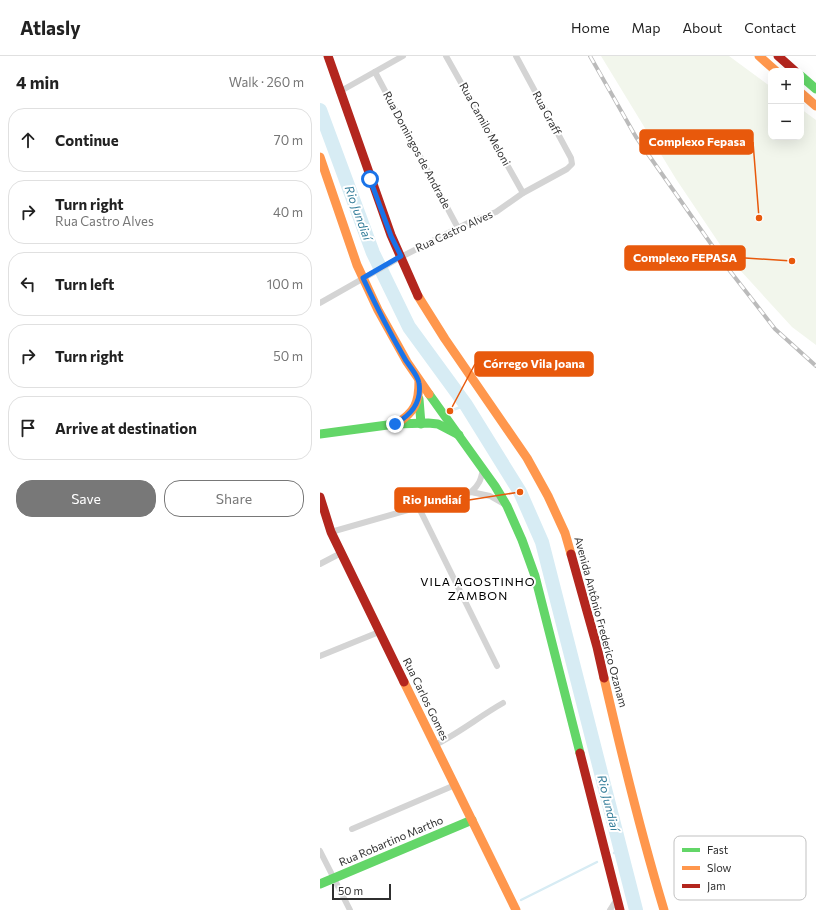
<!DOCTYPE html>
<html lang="en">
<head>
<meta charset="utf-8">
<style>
  :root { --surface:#fff; --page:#f6f6f6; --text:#222; --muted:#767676; --line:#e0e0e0; --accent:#787878 }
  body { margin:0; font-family:Commissioner,sans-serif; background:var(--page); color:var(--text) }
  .controls { position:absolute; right:12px; top:12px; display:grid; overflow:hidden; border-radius:8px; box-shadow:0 4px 16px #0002 }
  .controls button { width:36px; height:36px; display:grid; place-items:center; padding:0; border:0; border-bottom:1px solid var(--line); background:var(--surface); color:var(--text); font:20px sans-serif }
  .scale { position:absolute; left:12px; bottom:10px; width:59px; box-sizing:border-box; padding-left:4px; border:2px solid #2f2f2f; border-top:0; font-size:11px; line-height:14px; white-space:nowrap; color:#2f2f2f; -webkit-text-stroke:3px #fff; paint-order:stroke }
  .stop { position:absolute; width:12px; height:12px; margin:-9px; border:3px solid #1a73e8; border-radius:50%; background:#fff }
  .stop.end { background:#1a73e8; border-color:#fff; box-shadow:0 1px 4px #0008 }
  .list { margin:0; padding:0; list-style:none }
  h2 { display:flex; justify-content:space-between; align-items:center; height:52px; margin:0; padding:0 16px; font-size:17px }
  h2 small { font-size:13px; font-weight:400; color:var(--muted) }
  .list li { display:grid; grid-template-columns:26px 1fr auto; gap:12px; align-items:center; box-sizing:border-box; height:64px; margin:0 8px 8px; padding:0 8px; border:1px solid var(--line); border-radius:16px }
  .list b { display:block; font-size:15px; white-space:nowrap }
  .list p { margin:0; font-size:13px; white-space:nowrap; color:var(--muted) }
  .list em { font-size:13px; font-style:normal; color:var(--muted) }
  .actions { display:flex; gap:8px; padding:12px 16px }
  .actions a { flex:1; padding:9px 0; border:1px solid var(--accent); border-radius:16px; text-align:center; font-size:14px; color:var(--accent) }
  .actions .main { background:var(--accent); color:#fff }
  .icon { flex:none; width:22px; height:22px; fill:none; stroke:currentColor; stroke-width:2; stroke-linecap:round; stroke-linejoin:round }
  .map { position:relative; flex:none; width:496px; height:854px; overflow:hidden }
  header { display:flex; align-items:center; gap:24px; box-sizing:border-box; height:56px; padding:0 20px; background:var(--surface); border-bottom:1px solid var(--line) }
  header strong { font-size:19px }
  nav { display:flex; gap:22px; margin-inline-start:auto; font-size:14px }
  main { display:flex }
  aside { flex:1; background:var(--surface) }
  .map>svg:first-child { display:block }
</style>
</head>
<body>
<header>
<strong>Atlasly</strong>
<nav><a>Home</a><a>Map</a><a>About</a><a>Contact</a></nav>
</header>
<main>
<aside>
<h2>4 min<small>Walk · 260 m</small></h2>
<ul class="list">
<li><svg class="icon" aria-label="ahead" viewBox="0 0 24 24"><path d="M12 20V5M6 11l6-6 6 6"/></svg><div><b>Continue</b></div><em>70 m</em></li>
<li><svg class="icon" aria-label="right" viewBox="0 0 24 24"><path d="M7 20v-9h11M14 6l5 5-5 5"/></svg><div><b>Turn right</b><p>Rua Castro Alves</p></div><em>40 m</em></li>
<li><svg class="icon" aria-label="left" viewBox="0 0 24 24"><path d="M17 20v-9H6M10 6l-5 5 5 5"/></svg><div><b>Turn left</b></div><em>100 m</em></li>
<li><svg class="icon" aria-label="right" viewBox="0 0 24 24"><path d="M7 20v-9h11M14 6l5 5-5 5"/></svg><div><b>Turn right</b></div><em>50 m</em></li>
<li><svg class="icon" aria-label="arrive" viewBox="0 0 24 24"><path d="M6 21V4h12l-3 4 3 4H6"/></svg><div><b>Arrive at destination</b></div></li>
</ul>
<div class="actions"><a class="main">Save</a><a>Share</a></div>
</aside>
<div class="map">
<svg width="496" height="854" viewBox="0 0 496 854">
  <rect width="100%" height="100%" fill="#fff"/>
  <polygon fill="#f2f6ec" points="281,0 409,0 451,31 451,81 481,81 481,53 496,64 496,289 472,271 409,202 356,123"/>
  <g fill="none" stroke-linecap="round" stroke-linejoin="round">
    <g stroke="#d7ecf4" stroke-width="2.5">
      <polyline points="130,355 146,349"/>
      <polyline points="294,797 301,794"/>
      <polyline points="201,844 277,806"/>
    </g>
    <polyline stroke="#d7ecf4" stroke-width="14" points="0,54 53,197 89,271 146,349 200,436 222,486 316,854"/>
    <g stroke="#d4d4d4" stroke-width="6">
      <polyline points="126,0 203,137"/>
      <polyline points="55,16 138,172"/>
      <polyline points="19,36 83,0"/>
      <polyline points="0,247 81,201 150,166 176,156 203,137 247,113 252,108 251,102 196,0"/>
      <polyline points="151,436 170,440 184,448"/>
      <polyline points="99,452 177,610"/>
      <path d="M11,476L151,436C159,429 161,424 163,413"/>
      <polyline points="0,508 21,497"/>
      <polyline points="0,600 59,576"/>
      <path d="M115,689C139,677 160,660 183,647"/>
      <polyline points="32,773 135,729"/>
      <polyline points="0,795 30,854"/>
      <polyline points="290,854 297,843"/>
    </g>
    <g stroke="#63d668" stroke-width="9">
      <polyline points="481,20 496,33"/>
      <polyline points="109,338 175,430 187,450 202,484 215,520 260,697"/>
      <polyline points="99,343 101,368"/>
      <polyline points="0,378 75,368 108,367 118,368 139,379"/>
      <polyline points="0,828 152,764"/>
    </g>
    <g stroke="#ff974d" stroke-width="9">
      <polyline points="439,0 456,15"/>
      <polyline points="481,37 496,50"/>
      <polyline points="0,101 37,209 58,254 87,306 109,338"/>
      <polyline points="98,240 125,283 207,402 228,440 245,477 251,498"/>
      <path d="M76,368C95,356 99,347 99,325"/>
      <path d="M284,622C302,700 321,778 344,854"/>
      <polyline points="84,626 196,854"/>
    </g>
    <g stroke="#b3261e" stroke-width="9">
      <polyline points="8,0 71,179 98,240"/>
      <polyline points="458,0 475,15"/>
      <polyline points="0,441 11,476 84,626"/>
      <polyline points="251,498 277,591 284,622"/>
      <polyline points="260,697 300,854"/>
    </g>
    <g stroke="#bbb" stroke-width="4">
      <polyline id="rail" points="270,0 316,81 410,215 455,273 496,310"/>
    </g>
    <use href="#rail" stroke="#fff" stroke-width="2.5" stroke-dasharray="8" stroke-linecap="butt"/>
  </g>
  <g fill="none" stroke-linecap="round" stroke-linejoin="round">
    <path stroke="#1a73e8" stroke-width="5" d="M50,123L71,180L81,200L43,222C56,250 70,277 85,303C89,310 98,319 99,327C102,347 91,359 75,368"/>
  </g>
  <g text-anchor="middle" stroke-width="4" stroke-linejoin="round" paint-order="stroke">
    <g font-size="11" fill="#2f2f2f" stroke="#fff">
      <text transform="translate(227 57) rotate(62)" y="4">Rua Graff</text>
      <text transform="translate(165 68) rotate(61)" y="4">Rua Camilo Meloni</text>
      <text transform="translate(97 94) rotate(62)" y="4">Rua Domingos de Andrade</text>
      <text transform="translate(134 175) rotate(-25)" y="4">Rua Castro Alves</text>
      <text transform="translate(281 566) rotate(75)" y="4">Avenida Antônio Frederico Ozanam</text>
      <text transform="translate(106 643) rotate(64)" y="4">Rua Carlos Gomes</text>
      <text transform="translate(71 785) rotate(-23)" y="4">Rua Robartino Martho</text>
    </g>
    <g font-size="12" font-style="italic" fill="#357e9a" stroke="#fff">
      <text transform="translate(38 157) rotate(70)" y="4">Rio Jundiaí</text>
      <text transform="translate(288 747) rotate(76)" y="4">Rio Jundiaí</text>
    </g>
    <g font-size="12" letter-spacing="1" fill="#000" stroke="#fff">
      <text x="158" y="530">VILA AGOSTINHO<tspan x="158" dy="14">ZAMBON</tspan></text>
    </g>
  </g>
  <rect x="354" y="780" width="132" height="64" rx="6" fill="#fff" stroke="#c1c1c1" stroke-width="1"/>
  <rect x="362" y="792" width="18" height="4" fill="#63d668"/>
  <rect x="362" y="810" width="18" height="4" fill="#ff974d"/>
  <rect x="362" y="828" width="18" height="4" fill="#b3261e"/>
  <g font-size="11" fill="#2f2f2f">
    <text x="387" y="798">Fast</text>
    <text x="387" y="816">Slow</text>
    <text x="387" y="834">Jam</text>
  </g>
  <path fill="none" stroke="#e8590c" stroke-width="1.5" d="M439 162L433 86M472 205L425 202M130 355L155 308M200 436L149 444"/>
  <g fill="#e8590c" stroke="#fff" stroke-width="1.5">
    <circle cx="439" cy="162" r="4"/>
    <circle cx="472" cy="205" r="4"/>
    <circle cx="130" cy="355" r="4"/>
    <circle cx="200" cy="436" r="4"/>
  </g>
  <g fill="#e8590c" stroke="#e8590c" stroke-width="1.5">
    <rect x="320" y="74" width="113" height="24" rx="4"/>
    <rect x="305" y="190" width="120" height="24" rx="4"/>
    <rect x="155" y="296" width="118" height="24" rx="4"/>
    <rect x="75" y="432" width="74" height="24" rx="4"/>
  </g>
  <g font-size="12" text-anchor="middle" font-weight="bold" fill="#fff">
    <text x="377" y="90">Complexo Fepasa</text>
    <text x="365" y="206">Complexo FEPASA</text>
    <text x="214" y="312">Córrego Vila Joana</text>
    <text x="112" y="448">Rio Jundiaí</text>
  </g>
</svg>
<div class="controls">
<button>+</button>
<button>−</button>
</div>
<div class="scale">50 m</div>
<div class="stop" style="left:50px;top:123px"></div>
<div class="stop end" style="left:75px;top:368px"></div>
</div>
</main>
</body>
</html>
